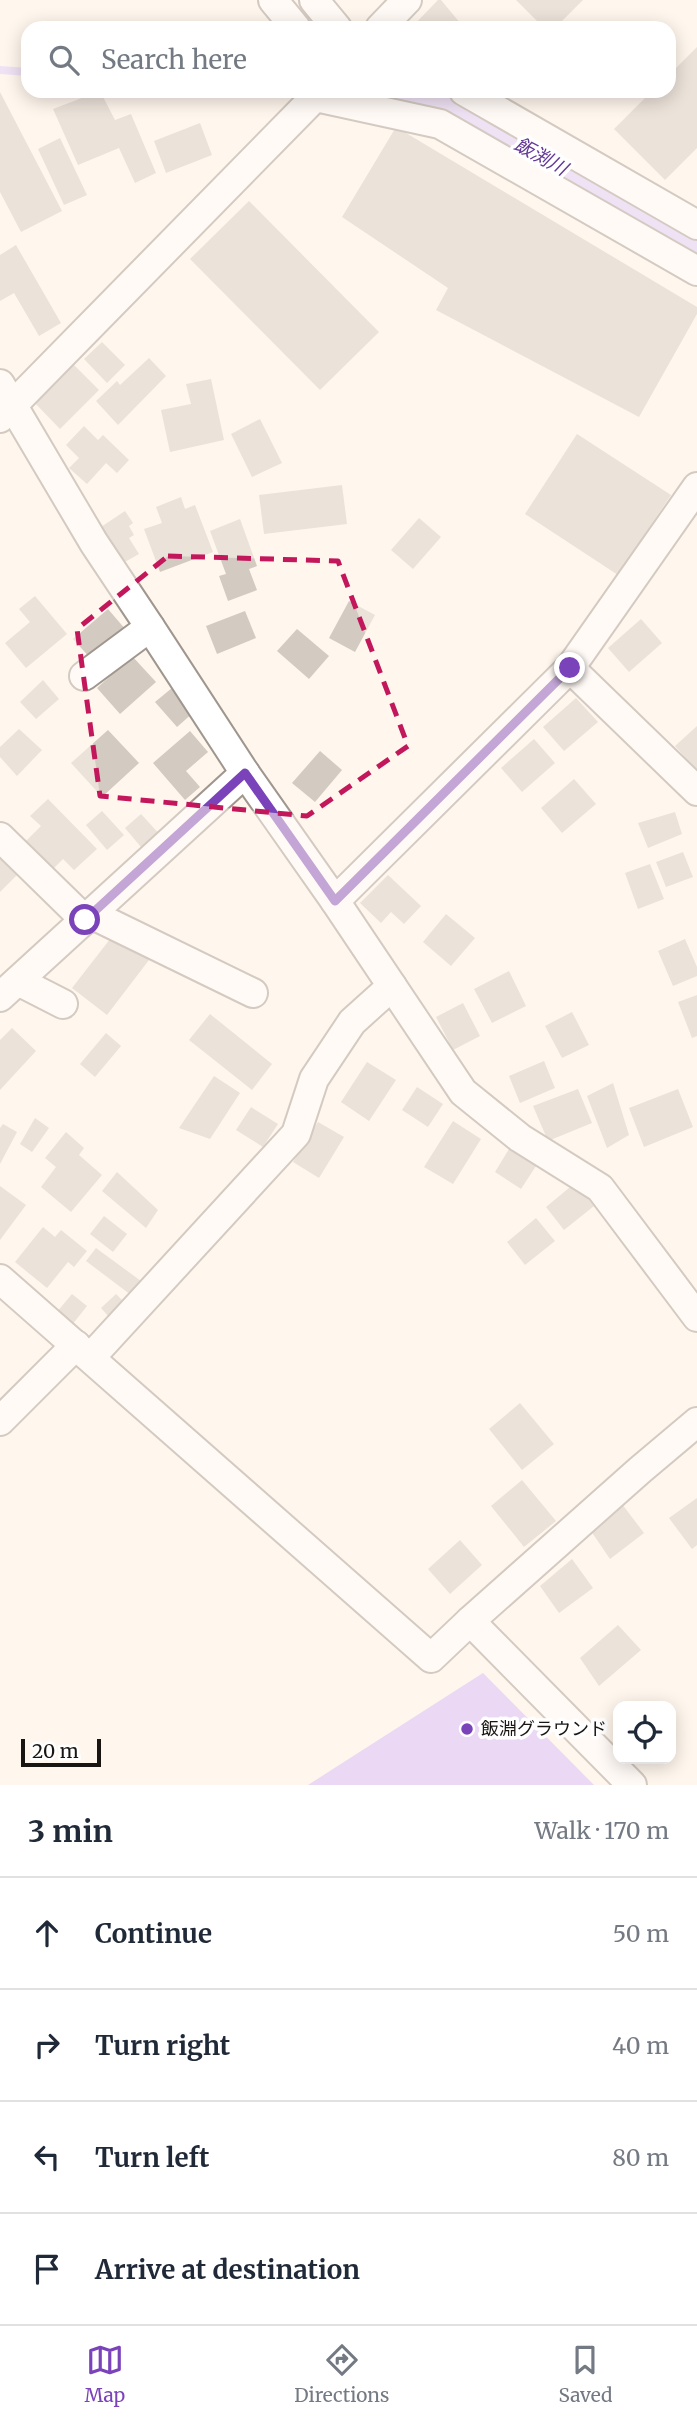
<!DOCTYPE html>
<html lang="en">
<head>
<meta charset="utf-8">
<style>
  :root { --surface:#fff; --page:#f2f2f3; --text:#1f2937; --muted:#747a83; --line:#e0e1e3; --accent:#7a43ba }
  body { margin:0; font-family:Merriweather,"Noto Sans JP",serif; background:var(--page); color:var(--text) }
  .controls { position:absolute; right:21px; bottom:21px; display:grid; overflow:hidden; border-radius:14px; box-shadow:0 4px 18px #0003 }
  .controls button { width:63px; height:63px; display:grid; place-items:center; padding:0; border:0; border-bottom:2px solid var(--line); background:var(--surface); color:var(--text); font:35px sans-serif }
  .scale { position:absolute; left:21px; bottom:18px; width:80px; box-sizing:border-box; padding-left:7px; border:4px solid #181512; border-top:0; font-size:19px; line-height:24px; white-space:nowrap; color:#181512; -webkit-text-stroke:5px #fff; paint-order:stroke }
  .stop { position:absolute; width:21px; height:21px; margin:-16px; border:5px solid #7a43ba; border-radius:50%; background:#fff }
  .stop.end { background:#7a43ba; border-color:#fff; box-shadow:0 2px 7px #0008 }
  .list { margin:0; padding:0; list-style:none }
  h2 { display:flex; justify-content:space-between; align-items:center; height:91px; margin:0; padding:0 28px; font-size:30px }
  h2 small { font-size:23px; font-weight:400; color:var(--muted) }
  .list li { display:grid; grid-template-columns:46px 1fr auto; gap:21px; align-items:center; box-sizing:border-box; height:112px; padding:0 28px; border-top:2px solid var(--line) }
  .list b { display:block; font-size:26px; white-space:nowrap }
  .list em { font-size:23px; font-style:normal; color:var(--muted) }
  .icon { flex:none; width:38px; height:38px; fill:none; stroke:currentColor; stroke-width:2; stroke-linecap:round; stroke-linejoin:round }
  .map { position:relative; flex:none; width:697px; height:1785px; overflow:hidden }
  .search { position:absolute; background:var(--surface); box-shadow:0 4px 18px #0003; left:21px; right:21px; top:21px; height:77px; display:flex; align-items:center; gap:18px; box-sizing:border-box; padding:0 24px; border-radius:21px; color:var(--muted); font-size:26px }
  .sheet { height:539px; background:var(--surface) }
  nav { display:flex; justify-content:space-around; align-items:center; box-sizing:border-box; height:98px; border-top:2px solid var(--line); background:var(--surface); font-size:19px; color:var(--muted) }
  nav a { display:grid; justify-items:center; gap:4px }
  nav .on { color:var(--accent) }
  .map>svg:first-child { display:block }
</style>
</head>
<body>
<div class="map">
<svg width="697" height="1785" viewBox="0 0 697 1785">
  <rect width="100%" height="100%" fill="#fff6ed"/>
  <polygon fill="#d0b3fe" points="483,1673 594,1785 308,1785"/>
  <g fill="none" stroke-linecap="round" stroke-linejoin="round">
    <g stroke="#dccafc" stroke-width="8">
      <polyline points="0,70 28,72"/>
      <polyline points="372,91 377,95"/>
    </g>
    <polyline stroke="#dccafc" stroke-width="47" points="377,95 443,103 697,242"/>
  </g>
  <g fill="#d3cac1">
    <polygon points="438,0 441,0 461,24 457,28 411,28"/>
    <polygon points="516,0 583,0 555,28 544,28"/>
    <polygon points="697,47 697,148 665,180 614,129 652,91 669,91 669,75"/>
    <polygon points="100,91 115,120 131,114 156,173 135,183 119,148 78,165 53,109"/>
    <polygon points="0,92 62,211 21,232 0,192"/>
    <polygon points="200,123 212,155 166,173 154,141"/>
    <polygon points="396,127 697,307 697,314 639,417 436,310 448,288 342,217"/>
    <polygon points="60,138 87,195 64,205 38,149"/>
    <polygon points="249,201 379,332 320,390 190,259"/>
    <polygon points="16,245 61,323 39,336 14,293 0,301 0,255"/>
    <polygon points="102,342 125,365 107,383 84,359"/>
    <polygon points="149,358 166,376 118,425 96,401 117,381 120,385"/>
    <polygon points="71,362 99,390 60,429 32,400"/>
    <polygon points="211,379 224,440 170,452 161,410 191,404 186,384"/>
    <polygon points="260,419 282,463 252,477 231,434"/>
    <polygon points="84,426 98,440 103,435 129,460 117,473 106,463 87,484 69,468 79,458 66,445"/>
    <polygon points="577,434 671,495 618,575 525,514"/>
    <polygon points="342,485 347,524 264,534 259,495"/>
    <polygon points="181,497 185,509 195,505 213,552 160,572 144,529 162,523 156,507"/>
    <polygon points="125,511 133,523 129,526 134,535 129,538 139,554 123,563 101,527"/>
    <polygon points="419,518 441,537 413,569 391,550"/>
    <polygon points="240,519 257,566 249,569 257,590 228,601 219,576 226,574 210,531"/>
    <polygon points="35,596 67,634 26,668 5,643 30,622 19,609"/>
    <polygon points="349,601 375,615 355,652 329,638"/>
    <polygon points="108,609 126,630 92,660 73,639"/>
    <polygon points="245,611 256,638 217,654 206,626"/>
    <polygon points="641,619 662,643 629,672 608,648"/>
    <polygon points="297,629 329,656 309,679 277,651"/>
    <polygon points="132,656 156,682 120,714 97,688"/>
    <polygon points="43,680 59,699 36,719 20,702"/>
    <polygon points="172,688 194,712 177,727 155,702"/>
    <polygon points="576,698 598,722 564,751 543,727"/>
    <polygon points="697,726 697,771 675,746"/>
    <polygon points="19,729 42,750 17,776 0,757 0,747"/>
    <polygon points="108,730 139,763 102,797 71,763"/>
    <polygon points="190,731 208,752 186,771 200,787 185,800 153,763"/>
    <polygon points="534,739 555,763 522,792 501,768"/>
    <polygon points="320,751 342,770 315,802 292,783"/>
    <polygon points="574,779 596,804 562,833 541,808"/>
    <polygon points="48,799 97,849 74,870 63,859 50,872 23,844 41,826 30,816"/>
    <polygon points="102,811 124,835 107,850 86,825"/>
    <polygon points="675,812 682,834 648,848 638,823"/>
    <polygon points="141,814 163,838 146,853 125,828"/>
    <polygon points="683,852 693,877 666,887 656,862"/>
    <polygon points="0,857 17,875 0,892"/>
    <polygon points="650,864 664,899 638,909 625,873"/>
    <polygon points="388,875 421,906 404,924 391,912 381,923 360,903"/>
    <polygon points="446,914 475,938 451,966 423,942"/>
    <polygon points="114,934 149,960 107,1015 72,988"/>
    <polygon points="685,939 697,967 697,976 673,986 658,951"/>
    <polygon points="509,971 526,1006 492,1023 474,989"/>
    <polygon points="697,995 697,1036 692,1038 678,1002"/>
    <polygon points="463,1003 480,1036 453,1050 436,1017"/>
    <polygon points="572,1012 589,1045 562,1058 545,1026"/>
    <polygon points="210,1014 272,1064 252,1090 189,1040"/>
    <polygon points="12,1028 36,1051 0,1090 0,1040"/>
    <polygon points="106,1033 121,1046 95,1077 80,1064"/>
    <polygon points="544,1061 555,1088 520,1103 509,1076"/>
    <polygon points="367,1062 396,1080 369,1121 341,1102"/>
    <polygon points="214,1076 240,1093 210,1139 179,1128"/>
    <polygon points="613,1083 629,1135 607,1148 587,1096"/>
    <polygon points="417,1087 443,1104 428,1127 402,1110"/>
    <polygon points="578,1089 592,1123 548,1141 533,1106"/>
    <polygon points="678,1089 693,1127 644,1147 629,1108"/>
    <polygon points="251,1107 278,1124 263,1147 236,1130"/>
    <polygon points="35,1118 49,1128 32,1152 20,1144"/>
    <polygon points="453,1121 481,1139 453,1184 424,1167"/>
    <polygon points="318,1122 344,1137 319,1178 293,1162"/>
    <polygon points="3,1124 17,1132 0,1164 0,1128"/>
    <polygon points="66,1132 84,1148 79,1155 102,1175 71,1212 41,1187 56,1167 45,1158"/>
    <polygon points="509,1149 536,1166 521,1189 495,1172"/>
    <polygon points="117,1172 158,1210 146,1228 102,1191"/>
    <polygon points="575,1183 594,1206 564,1230 546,1207"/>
    <polygon points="0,1186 26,1205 0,1240"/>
    <polygon points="104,1216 127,1234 113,1252 90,1234"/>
    <polygon points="536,1218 555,1241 525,1265 507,1242"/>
    <polygon points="43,1227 55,1237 61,1230 87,1251 74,1267 68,1262 47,1288 15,1262"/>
    <polygon points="96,1248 141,1281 131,1295 86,1261"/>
    <polygon points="72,1294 87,1306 72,1325 56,1313"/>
    <polygon points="116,1294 124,1302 109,1317 101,1308"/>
    <polygon points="520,1403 554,1444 522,1470 489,1429"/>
    <polygon points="522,1480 556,1521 524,1547 491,1506"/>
    <polygon points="697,1498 697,1545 692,1549 669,1518"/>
    <polygon points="622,1504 644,1533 610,1559 591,1531"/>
    <polygon points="460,1540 482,1565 450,1594 428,1569"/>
    <polygon points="572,1559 593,1588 559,1613 540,1586"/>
    <polygon points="618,1625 641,1650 599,1686 580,1658"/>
  </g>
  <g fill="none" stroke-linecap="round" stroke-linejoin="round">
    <g stroke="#9f968e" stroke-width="32">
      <g id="minor">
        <polyline points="273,0 296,28"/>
        <polyline points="314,0 337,28"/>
        <polyline points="380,28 407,0"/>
        <polyline points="464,91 697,225"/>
        <polyline points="316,97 440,124 697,271"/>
        <polyline points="0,384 94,543 150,627 245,773 335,901 463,1092 520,1138 600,1188 697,1317"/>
        <polyline points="0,418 321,91"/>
        <polyline points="570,668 697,791"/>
        <polyline points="84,676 150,627"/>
        <polyline points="0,837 85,920"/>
        <polyline points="335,901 570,668 697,487"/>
        <polyline points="91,914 253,993"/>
        <polyline points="18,981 63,1004"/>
        <polyline points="0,997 245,773"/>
        <polyline points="0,1279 431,1658 470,1621 632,1785"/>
        <polyline points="91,1357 296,1134 314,1079 352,1022 392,986"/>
        <polyline points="0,1421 76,1345"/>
        <polyline points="470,1621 640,1470 697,1422"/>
      </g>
    </g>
    <use href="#minor" stroke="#fff" stroke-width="28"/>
  </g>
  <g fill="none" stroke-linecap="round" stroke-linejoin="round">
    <polyline stroke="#7a43ba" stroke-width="9" points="85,920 245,773 335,901 570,668"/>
  </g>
  <path d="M0 0H697V1785H0ZM168,556L338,561L408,746L307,816L100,796L77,629Z" fill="#fff6ed" fill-opacity=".55" fill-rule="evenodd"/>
  <path fill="none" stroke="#c2185b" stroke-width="5" stroke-dasharray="14 9" stroke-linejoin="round" d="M168,556L338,561L408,746L307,816L100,796L77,629Z"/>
  <circle fill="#7a43ba" stroke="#fff" stroke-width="2.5" cx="467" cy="1729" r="7"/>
  <g text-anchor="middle" stroke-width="7" stroke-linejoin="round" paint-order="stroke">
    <g font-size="18" fill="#181512" stroke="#fff" text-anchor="start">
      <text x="481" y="1735">飯淵グラウンド</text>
    </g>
    <g font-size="19" font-style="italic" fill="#633996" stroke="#fff">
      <text transform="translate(541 156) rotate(29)" y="7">飯渕川</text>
    </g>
  </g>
</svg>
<div class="controls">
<button><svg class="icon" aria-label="locate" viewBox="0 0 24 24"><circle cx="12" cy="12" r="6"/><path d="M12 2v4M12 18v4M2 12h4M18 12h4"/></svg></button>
</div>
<div class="scale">20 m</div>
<div class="stop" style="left:85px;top:920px"></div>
<div class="stop end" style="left:570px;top:668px"></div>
<div class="search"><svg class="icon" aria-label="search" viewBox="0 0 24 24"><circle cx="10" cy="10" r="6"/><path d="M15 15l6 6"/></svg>Search here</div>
</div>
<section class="sheet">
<h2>3 min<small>Walk · 170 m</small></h2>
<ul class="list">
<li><svg class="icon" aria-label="ahead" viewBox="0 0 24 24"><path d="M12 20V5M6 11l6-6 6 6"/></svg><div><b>Continue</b></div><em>50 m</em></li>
<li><svg class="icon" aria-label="right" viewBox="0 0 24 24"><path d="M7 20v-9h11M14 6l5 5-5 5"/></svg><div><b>Turn right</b></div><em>40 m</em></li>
<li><svg class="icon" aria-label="left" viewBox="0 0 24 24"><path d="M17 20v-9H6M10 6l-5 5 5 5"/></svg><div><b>Turn left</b></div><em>80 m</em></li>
<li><svg class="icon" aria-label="arrive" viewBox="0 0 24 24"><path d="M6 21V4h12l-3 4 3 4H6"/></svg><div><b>Arrive at destination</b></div></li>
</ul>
</section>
<nav>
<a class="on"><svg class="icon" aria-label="map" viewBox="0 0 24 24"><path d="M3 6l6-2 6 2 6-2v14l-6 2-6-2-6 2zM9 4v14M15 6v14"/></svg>Map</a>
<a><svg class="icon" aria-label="directions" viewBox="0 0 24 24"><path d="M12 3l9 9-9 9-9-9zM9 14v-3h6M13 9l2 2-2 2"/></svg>Directions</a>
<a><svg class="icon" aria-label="saved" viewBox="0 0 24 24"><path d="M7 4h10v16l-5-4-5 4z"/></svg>Saved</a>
</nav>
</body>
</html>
